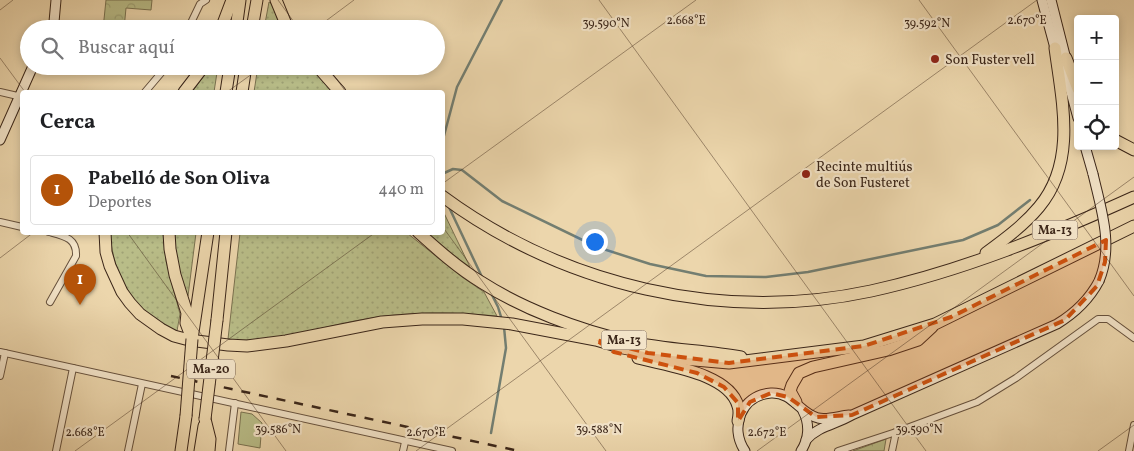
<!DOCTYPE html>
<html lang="es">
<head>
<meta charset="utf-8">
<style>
  :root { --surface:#fff; --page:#f6f6f6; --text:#202124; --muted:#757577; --line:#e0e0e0; --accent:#b45309 }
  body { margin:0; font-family:Vollkorn,serif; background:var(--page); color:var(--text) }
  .controls { position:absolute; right:15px; top:15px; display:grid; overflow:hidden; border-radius:5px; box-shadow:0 2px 8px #0003 }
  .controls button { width:45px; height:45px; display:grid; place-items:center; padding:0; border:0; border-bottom:1px solid var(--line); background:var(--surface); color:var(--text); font:25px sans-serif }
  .you { position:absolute; left:594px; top:241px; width:18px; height:18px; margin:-12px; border:4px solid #fff; border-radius:50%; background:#1a73e8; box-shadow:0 0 0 8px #1a73e833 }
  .badge { display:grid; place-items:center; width:32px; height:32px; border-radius:50%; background:var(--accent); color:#fff; font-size:16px; font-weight:700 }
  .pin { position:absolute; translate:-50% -41px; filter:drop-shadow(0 1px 2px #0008) }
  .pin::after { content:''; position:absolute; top:26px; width:18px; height:15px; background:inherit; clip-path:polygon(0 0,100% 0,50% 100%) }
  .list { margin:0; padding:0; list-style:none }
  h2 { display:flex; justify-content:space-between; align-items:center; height:65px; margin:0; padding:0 20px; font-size:21px }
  h2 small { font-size:16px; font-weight:400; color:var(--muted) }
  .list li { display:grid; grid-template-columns:32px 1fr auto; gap:15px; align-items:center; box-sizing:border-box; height:70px; margin:0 10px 10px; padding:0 10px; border:1px solid var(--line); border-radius:5px }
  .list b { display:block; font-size:19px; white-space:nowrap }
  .list p { margin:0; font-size:16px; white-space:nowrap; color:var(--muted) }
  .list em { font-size:16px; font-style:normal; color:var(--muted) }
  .icon { flex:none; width:28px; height:28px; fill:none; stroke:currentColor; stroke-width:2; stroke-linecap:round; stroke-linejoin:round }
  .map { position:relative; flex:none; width:1134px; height:451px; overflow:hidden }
  .search { position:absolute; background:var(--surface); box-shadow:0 2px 8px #0003; left:20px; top:20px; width:425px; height:55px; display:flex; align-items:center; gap:12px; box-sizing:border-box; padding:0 18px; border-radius:28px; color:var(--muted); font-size:19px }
  .panel { position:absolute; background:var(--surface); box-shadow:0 2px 8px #0003; left:20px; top:90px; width:425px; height:145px; border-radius:5px }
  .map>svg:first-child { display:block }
</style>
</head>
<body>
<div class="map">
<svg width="1134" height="451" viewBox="0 0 1134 451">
  <defs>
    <pattern id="grass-dots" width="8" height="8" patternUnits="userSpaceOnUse" patternTransform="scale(1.25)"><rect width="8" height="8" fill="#b9bd88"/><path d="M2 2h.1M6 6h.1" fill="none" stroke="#a0a275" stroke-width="1.8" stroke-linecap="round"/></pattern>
    <pattern id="park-crowns" width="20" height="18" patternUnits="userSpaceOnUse" patternTransform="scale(1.25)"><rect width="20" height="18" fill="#b9bd88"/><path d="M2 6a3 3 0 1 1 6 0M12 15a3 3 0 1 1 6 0" fill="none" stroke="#a0a275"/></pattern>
  </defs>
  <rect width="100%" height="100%" fill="#ecd6ac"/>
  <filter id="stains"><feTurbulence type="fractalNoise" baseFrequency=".004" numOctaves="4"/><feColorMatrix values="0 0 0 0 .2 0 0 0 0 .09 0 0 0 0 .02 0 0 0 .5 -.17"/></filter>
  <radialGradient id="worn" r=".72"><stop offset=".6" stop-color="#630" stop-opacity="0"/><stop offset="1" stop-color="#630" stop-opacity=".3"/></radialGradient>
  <g fill="url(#grass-dots)" stroke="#7a7250">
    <polygon points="269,2 272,4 282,29 264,29"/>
    <polygon points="211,66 218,66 214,92 192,92"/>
    <polygon points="258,66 310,66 332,92 254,92"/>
    <polygon points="443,211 470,267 460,260 427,233 442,232"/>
    <path d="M110,233H163L166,261L180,314L177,331C135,314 113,277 110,233Z"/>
    <polygon points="174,233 196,233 188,296 185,296 177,269"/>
    <path d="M240,233H407L462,277L484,292L497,316C452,312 405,311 360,320C320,327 268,345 228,339Z"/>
  </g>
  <g fill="url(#park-crowns)" stroke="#7a7250">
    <polygon points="106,0 152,0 151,10 126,8 124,29 103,29"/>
    <polygon points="886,439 884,451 853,451"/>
  </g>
  <polygon fill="#b9bd88" stroke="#7a7250" points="241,412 252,414 262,423 260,448 238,444"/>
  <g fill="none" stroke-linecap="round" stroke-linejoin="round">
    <g stroke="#737e71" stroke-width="2.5">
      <polyline points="442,143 457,87 502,0"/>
      <polyline points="442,174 453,169 462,170 502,201 597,247 650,264 706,276 766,277 808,272 963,240 998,225 1030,200"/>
      <polyline points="448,205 482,277"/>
      <polyline points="491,293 498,307 502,320"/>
      <polyline points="491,433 506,348 504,327"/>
    </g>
    <g stroke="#67523e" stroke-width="8">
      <g id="street">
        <polyline points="188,29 200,4 206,0"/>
        <polyline points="0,92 22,97"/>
        <polyline points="145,92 167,66"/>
        <polyline points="0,222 22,227"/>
        <path d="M49,232C64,236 77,238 76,256L50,302"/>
        <polyline points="0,352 452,451"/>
        <polyline points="0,376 5,353"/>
        <polyline points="56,451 73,368"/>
        <polyline points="128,451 142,384"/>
        <polyline points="229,451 235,403"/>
        <polyline points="403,451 405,442"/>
        <polyline points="838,451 896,432 977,402 1016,378 1098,319 1108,319 1134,338"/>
        <polyline points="892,451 896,432"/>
        <polyline points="1129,451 1134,425"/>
      </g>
    </g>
    <g stroke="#3b2619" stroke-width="11">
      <g id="secondary">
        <polyline points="1042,0 1055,48 1071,92 1078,118"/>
        <polyline points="1051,0 1067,63"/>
        <polyline points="51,29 54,22 56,0"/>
        <polyline points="0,140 33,66"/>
        <polyline points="1085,146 1093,174"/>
        <path d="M806,440C818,426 837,424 852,415L1057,324C1075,313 1089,300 1099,281"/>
        <path d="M745,451C729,428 741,395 771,393C793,392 799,413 818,418C828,420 839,416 849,415"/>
        <path d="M801,451C809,439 810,424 803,411"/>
      </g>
    </g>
    <g stroke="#3b2619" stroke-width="13">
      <g id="highway">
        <polyline points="276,0 288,29"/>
        <polyline points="221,29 232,0"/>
        <polyline points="236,29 240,0"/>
        <polyline points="252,29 257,0"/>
        <polyline points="1066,58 1078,89"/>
        <polyline points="317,66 340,92"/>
        <polyline points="184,92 204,66"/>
        <polyline points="226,92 230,66"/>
        <polyline points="242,92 246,66"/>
        <polyline points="1115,140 1134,150"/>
        <path d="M442,196C564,286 722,323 871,291C962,271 1050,235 1134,197"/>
        <polyline points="105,232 106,252 110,266 122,292 130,303 140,314 161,329 174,336 189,340 228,345 247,346 286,341 382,322 422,319 463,319 512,324 596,340 623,348 648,353 683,359 729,363 864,346 935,324 1134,226"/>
        <polyline points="169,232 170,249 175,275 187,313 186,323 192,339"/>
        <path d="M418,232C438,250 458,268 481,282C523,309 579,330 628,341C665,350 704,350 741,357"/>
        <path d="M986,253C1005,239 1024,225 1039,207C1077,162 1062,101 1055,48"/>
        <polyline points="217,320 226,232"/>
        <polyline points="192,339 208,232"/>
        <path d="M638,358C667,366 729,373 738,406C740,411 739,416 738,421"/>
        <polyline points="796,402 790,391 792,385 799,373 813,367 888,350 918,340 932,327"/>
        <polyline points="205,419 210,439 209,451"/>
        <polyline points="181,451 186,416"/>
        <polyline points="200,451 204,426"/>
      </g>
    </g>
    <use href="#street" stroke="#f3e4c9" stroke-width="6"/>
    <use href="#secondary" stroke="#f3e4c9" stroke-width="9"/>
    <use href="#highway" stroke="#ecd6ac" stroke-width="11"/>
    <polyline stroke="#3b2619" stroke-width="2.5" stroke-dasharray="9 9" stroke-linecap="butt" points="171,376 519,451"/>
    <g stroke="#3b2619" stroke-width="11" stroke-linecap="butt">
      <path id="secondary-bridge" d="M1093,174C1101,209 1114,246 1099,281"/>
    </g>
    <g stroke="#3b2619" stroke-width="13" stroke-linecap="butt">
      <g id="highway-bridge">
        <polyline points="186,416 192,339"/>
        <polyline points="205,419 217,320"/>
      </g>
    </g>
    <use href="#secondary-bridge" stroke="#f3e4c9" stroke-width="9"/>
    <use href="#highway-bridge" stroke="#ecd6ac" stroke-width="11"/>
  </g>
  <path fill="#ce510e" fill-opacity="0.2" stroke="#ce510e" stroke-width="4" stroke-dasharray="10 6" stroke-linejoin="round" d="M1106,240L1105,262L1097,286L1065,320L852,415L816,417L788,397L771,393L750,402L738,421V403L724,387L697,373L614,352L596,340L648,353L729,363L864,346L951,317Z"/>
  <path fill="none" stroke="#3b2619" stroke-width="1" stroke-opacity="0.45" d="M278,0L299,29M599,0L926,451M919,0L1134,296M0,10L13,0M315,29L354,0M0,58L25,92M327,66L346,92M227,92L263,66M442,184L696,0M442,226L606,451M127,232L286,451M0,258L34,232M75,451L376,232M416,451L1037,0M757,451L1134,177M1098,451L1134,425"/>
  <g fill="#8f2418" stroke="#f3e4c9" stroke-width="2">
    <circle cx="935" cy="59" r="5"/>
    <circle cx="806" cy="174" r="5"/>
  </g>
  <g text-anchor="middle" stroke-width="4.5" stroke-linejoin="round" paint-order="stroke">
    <g fill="#f3e4c9" stroke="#725f4e" stroke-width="1">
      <rect x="1032.5" y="220.5" width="45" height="19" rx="4"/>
      <rect x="601.5" y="330.5" width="45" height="19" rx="4"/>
      <rect x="187" y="359.5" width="48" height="19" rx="4"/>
    </g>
    <g font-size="12" font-weight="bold" fill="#3b2619">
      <text x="1055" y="234">Ma-13</text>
      <text x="624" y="344">Ma-13</text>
      <text x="211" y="373">Ma-20</text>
    </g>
    <g font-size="14" fill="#3b2619" stroke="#f3e4c9" text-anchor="start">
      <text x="945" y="64">Son Fuster vell</text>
      <text x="816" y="171">Recinte multiús<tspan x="816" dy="16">de Son Fusteret</tspan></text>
    </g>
  </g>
  <g font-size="12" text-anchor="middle" fill="#3b2619" stroke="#f3e4c9" stroke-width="4.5" stroke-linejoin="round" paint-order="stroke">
    <text x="686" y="24">2.668°E</text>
    <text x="1027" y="24">2.670°E</text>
    <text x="606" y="27">39.590°N</text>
    <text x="927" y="27">39.592°N</text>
    <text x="278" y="433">39.586°N</text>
    <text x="599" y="433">39.588°N</text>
    <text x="919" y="433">39.590°N</text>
    <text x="85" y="436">2.668°E</text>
    <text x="426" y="436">2.670°E</text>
    <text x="767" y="436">2.672°E</text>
  </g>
  <rect width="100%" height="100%" filter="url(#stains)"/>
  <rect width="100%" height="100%" fill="url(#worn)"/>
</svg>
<div class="controls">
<button>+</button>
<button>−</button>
<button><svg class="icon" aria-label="locate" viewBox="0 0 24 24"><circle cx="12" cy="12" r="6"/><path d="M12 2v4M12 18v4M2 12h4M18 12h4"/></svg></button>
</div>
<div class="you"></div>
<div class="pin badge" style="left:80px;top:305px">1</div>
<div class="search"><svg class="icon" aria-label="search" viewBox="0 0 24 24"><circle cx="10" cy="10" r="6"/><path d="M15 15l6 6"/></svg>Buscar aquí</div>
<section class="panel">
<h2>Cerca<small></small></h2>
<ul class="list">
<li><span class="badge">1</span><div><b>Pabelló de Son Oliva</b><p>Deportes</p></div><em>440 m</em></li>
</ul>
</section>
</div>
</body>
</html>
